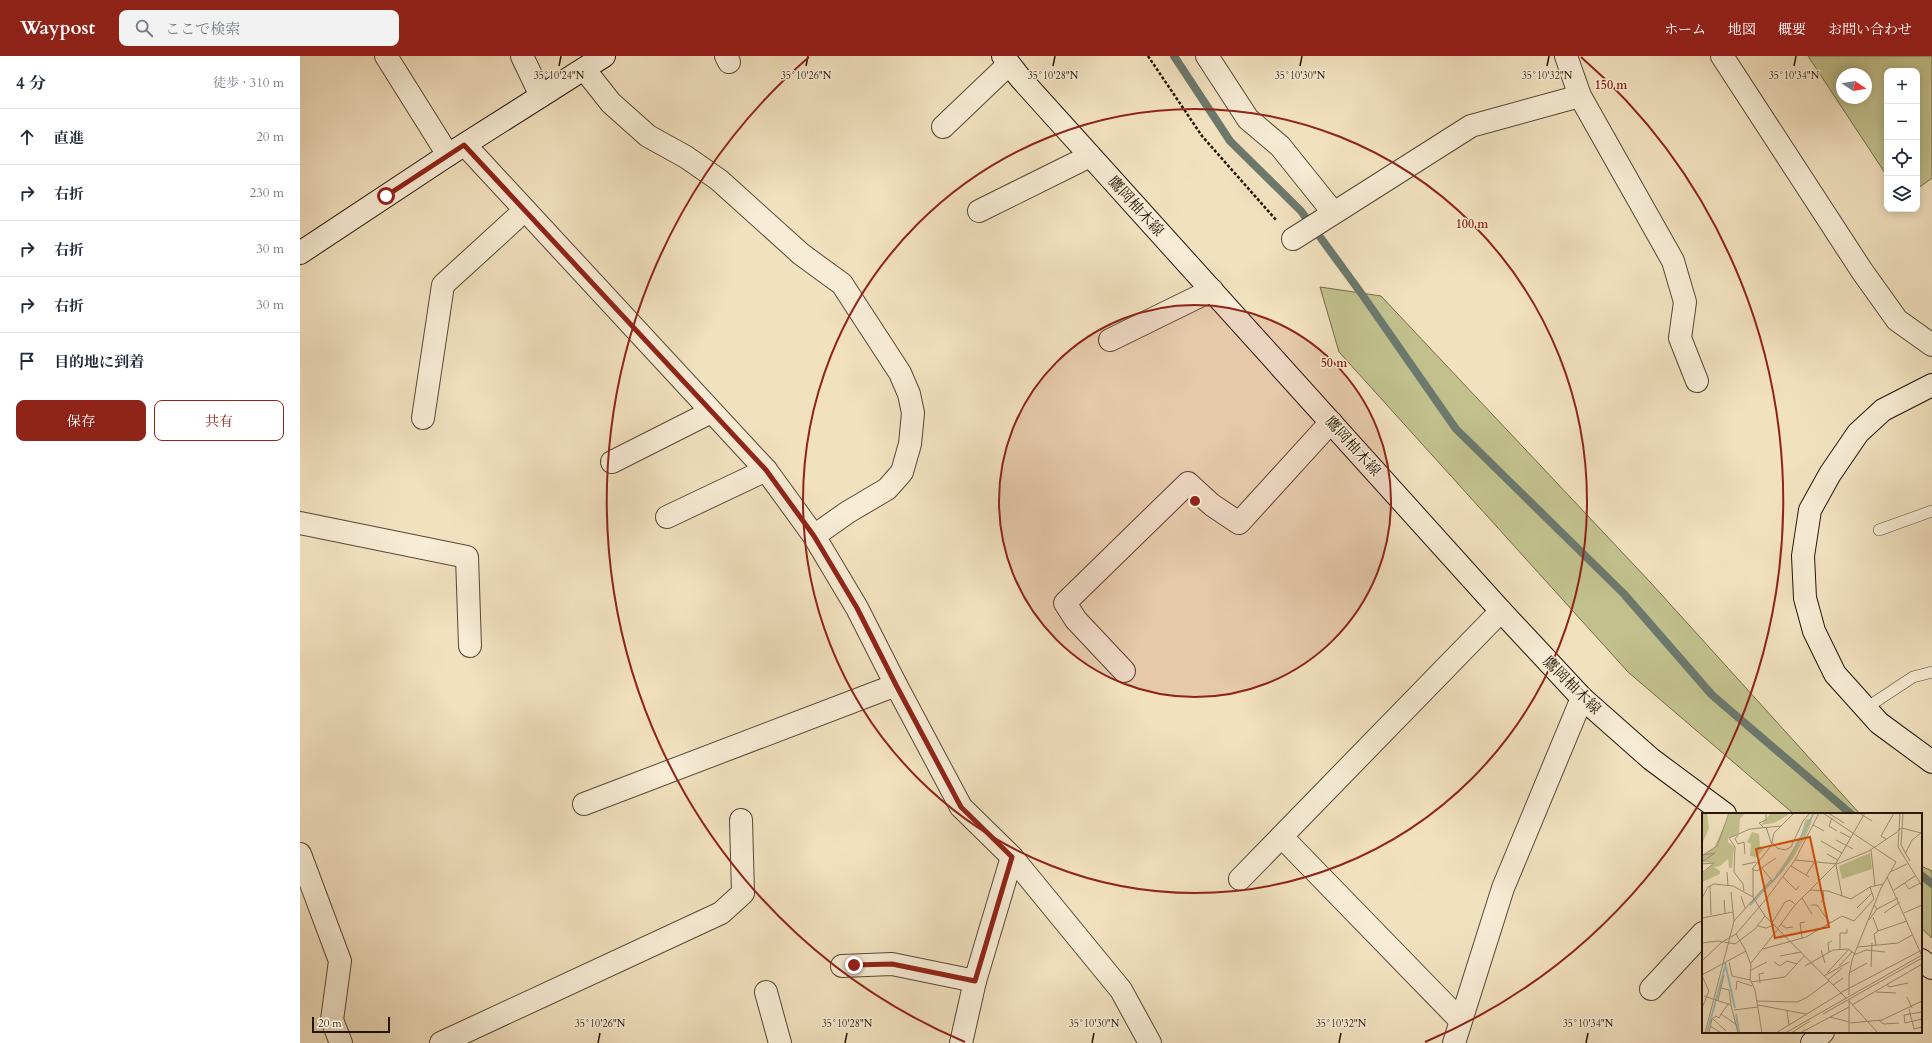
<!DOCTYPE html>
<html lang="ja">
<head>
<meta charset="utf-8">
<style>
  :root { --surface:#fff; --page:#f2f2f3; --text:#1f2937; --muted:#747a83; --line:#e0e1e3; --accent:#8f2418 }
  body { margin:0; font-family:Cardo,"Noto Serif JP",serif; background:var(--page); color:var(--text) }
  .controls { position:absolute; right:12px; top:12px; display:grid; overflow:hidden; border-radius:8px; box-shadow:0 2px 10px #0003 }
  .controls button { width:36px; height:36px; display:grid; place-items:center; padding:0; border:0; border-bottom:1px solid var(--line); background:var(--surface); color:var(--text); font:20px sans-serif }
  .compass { position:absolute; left:1536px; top:12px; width:36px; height:36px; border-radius:50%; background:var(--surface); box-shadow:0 2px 10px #0003; rotate:102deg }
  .scale { position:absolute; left:12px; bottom:10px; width:78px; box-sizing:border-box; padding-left:4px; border:2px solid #251403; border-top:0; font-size:11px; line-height:14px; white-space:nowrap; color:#251403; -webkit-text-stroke:3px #f7ecd5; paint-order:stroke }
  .stop { position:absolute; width:12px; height:12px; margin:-9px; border:3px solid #8f2418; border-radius:50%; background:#fff }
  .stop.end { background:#8f2418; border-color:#fff; box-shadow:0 1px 4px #0008 }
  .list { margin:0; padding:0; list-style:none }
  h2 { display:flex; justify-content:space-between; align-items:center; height:52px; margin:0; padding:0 16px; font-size:17px }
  h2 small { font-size:13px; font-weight:400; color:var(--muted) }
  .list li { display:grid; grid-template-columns:26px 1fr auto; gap:12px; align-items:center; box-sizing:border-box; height:56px; padding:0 16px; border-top:1px solid var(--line) }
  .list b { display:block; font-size:15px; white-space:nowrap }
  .list em { font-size:13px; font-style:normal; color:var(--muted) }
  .actions { display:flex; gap:8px; padding:12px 16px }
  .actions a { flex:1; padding:9px 0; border:1px solid var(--accent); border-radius:8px; text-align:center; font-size:14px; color:var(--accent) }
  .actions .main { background:var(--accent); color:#fff }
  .icon { flex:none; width:22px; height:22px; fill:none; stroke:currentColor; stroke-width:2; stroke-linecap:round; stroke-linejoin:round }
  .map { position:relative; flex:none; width:1632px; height:987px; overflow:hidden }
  header { display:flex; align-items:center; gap:24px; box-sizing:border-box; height:56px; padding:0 20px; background:var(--accent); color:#fff }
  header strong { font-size:19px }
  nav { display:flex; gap:22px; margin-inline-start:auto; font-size:14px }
  .search { width:280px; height:36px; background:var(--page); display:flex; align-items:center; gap:10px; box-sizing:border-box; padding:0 14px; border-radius:8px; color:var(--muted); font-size:15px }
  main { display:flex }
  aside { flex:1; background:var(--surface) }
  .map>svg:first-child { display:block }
</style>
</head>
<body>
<header>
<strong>Waypost</strong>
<div class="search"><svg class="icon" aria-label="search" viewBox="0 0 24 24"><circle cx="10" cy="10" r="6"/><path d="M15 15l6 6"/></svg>ここで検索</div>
<nav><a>ホーム</a><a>地図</a><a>概要</a><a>お問い合わせ</a></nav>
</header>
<main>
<aside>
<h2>4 分<small>徒歩 · 310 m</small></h2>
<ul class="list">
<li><svg class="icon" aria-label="ahead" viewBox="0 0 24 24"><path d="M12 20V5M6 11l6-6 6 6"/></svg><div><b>直進</b></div><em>20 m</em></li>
<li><svg class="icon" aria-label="right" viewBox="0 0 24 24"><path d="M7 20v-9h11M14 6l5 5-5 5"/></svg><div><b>右折</b></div><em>230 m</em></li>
<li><svg class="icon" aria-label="right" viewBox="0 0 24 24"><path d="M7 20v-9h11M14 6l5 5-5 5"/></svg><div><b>右折</b></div><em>30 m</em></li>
<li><svg class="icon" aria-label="right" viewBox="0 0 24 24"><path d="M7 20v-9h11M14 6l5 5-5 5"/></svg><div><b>右折</b></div><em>30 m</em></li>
<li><svg class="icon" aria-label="arrive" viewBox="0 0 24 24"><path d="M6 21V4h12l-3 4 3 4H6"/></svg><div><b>目的地に到着</b></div></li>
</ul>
<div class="actions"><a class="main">保存</a><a>共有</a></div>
</aside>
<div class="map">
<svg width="1632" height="987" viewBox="0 0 1632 987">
  <rect width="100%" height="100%" fill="#f2e1bf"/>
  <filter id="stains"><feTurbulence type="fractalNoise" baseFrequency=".005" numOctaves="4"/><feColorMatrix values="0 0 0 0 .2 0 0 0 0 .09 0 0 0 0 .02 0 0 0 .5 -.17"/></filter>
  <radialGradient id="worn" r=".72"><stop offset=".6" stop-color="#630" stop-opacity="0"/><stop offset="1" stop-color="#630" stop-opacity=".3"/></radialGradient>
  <g fill="#c2c18d" stroke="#746a48" fill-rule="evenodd">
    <path d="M1508,0H1632V122L1617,133V15H1587V120ZM1542,18H1566V42H1542Z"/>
    <polygon points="1020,231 1081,240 1351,527 1560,758 1494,758 1328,616 1039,296"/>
    <polygon points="1621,810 1632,815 1632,882 1621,872"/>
  </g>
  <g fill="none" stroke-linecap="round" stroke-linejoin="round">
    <g stroke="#6c796d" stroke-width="8">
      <polyline points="874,0 930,85 1001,155 1061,237 1156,373 1324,538 1412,639 1551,758"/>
      <polyline points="1621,819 1632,828"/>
    </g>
    <g stroke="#584732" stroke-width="12">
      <g id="lane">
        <polyline points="1579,474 1632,455"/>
        <polyline points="1566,652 1613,621 1632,616"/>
      </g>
    </g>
    <g stroke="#584732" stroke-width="24">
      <g id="street">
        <polyline points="86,0 148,99"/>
        <polyline points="222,0 241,40"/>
        <polyline points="426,0 429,6"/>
        <polyline points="907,0 948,63 980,90 1033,156"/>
        <polyline points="1266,0 1280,40 1373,205 1385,246 1380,282 1397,325"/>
        <polyline points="1422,0 1562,215 1597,264 1632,289"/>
        <polyline points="284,13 311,47 348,80 386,101 419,124 501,198 542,228 600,317 609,338 613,357 610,388 602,416 587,433 548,456 514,480"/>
        <polyline points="643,71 709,8"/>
        <polyline points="165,89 466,414 514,480 557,552 596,629 661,751 712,801 821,934 850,987"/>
        <polyline points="679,155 790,100"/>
        <polyline points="993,183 1171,70 1280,40"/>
        <polyline points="810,284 912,234"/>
        <polyline points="123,362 143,229 225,154"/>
        <polyline points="312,406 411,356"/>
        <polyline points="367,461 466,414"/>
        <polyline points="0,467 167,501 170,590"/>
        <polyline points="824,615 776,564 765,547 888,427 912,449 939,467 1031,366"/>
        <polyline points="284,748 596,629"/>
        <polyline points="982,781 1160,964"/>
        <polyline points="0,798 40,905 32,964 41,987"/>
        <polyline points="940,823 1201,555"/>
        <polyline points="542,910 592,908 675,925"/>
        <polyline points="1351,933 1403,877"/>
        <polyline points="466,936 480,987"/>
        <polyline points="141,987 421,857 443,837 441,764"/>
        <polyline points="661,987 675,925 712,801"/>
        <polyline points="1154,987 1203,832 1282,642"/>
        <polyline points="1512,987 1523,976"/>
      </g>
    </g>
    <g stroke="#251403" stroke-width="24">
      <g id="secondary">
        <polyline points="703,0 721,23 1201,555 1282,642 1351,703 1425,758"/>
        <polyline points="0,197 148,99 304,0"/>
        <polyline points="1632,329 1583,354 1558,377 1530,418 1510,454 1503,500 1505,542 1514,575 1535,618 1579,667 1632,706"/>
        <polyline points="1621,904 1632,912"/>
      </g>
    </g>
    <polyline stroke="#251403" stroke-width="2.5" stroke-dasharray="3 2" stroke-linecap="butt" points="848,0 902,80 977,165"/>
    <use href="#lane" stroke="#f7ecd5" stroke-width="11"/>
    <use href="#street" stroke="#f7ecd5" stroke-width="22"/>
    <use href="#secondary" stroke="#f7ecd5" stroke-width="22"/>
  </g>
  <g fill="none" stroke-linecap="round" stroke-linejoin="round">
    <polyline stroke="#8f2418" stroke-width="5" points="86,140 164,89 466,414 514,480 557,552 596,629 661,751 712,801 675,925 592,908 554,909"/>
  </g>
  <path fill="none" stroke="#251403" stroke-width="1.5" d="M259,10L261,0M506,10L508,0M753,10L755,0M1000,10L1002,0M1247,10L1249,0M1494,10L1496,0M298,987L300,977M545,987L547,977M792,987L794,977M1039,987L1041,977M1286,987L1288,977"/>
  <circle cx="895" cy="445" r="196" fill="#8f2418" fill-opacity=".12"/>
  <g fill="none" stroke="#8f2418" stroke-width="2">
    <circle cx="895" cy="445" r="196"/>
    <circle cx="895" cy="445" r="392"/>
    <path d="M665 986A588 588 0 0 1 509 1M1281 1A588 588 0 0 1 1125 986"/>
  </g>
  <g text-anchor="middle" stroke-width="3" stroke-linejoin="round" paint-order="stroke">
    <g font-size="15" fill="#251403" stroke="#f7ecd5">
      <text transform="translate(836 150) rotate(48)" y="5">鷹岡柚木線</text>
      <text transform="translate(1053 390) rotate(48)" y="5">鷹岡柚木線</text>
      <text transform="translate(1272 629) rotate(45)" y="5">鷹岡柚木線</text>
    </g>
  </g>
  <g transform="translate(1402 757)">
    <rect width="220" height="220" fill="#f2e1bf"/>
    <path d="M0,0H5L7,15L0,31ZM28,0H43L38,6L37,20L26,25V29L32,34L30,55H27L26,46L18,53L12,54L18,58V61L0,69V61L12,50L0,49L1,43L12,35ZM69,0H89L72,10L59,12ZM107,6L110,8L104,23L91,45L73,67V63L98,28L103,7ZM50,19L57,21L58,33L62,36L54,44L48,43L49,31L45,29ZM168,40L170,56L140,66L137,53Z" fill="#c2c18d"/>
    <path fill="none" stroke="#9bbdb3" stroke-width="2" d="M48,92L80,58L112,0M23,150L33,195M34,201L37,219M5,220L23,154"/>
    <path fill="none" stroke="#a08f74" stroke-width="1" d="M92,0L72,20L70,29L75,35L83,37L89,34L101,8L108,0M121,0L194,49L179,75L150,147L147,163V182M126,0L142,10M157,0L170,8M198,0L196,34L220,73M201,0L199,32L208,48M130,5L127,13L135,18M111,12L122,18M61,14L57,10L64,7V0M195,18L200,15L219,20M138,19L149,25M36,22L33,26L36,31L42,29L43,41M184,26L179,23L192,0M134,27L151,36M119,28L140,40M169,37L173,73M125,41L136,47M203,41L210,27L219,20M93,47L135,51L167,38L195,19M0,49L13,40L1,42L15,33L27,0M0,51L12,50L0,60M40,52L54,49M134,52L140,83M89,53L107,64M60,55L71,69M50,56L55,58L74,45M25,59L26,73M188,59L205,51M104,62L112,50M81,64L94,77L97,73M185,64L219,141M203,70L207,76L218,70M8,73L9,102M108,77L126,78L149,86L168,74L181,71M192,77L213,63M42,78L41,71L32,59L33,34L27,25L48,16L79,13M29,79L32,108M39,83L43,95M51,84V55L70,32L64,14M0,85L6,74L12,71L31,73L51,84L63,103L144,185M100,85L110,101M22,87L23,100M119,89L122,86L121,78M109,92H115L128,110M155,95L170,80M175,96L196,85M182,100L198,89M202,100L220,92M171,104L176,118L172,121L174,132M0,105L31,99M167,107L175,96L172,92M70,110L83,89L88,87L93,91M78,111L84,115L91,114M56,113L64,115L72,112M76,115L93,92L133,52L163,0M176,118L205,108M34,121L43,136L49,152L48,166L53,177L60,220M100,125L98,110L103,109M0,130L16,128L33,131L53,116L63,103M156,134L196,130L210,122M61,136L104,124L140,103L152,108L172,86L168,74M119,137L123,150M138,137V120H145V116M127,139L126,130L130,128M152,142L164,137L183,139M78,143L99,139M0,148L20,129L34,121L65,85L93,47L117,0M27,149L30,163L48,167M72,149L78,153L85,148L95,151M49,150L76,116M103,153L131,137L146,136L153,141M137,153L150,139M169,154L170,130M49,157L65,149M125,160L147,136M147,160L165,150M0,162L44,138M0,163L7,178L0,195M122,163L147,149M126,167L140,155M49,169L83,164L102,143M58,170L57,161L62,160M185,171L187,174L206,170M131,172L141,165M19,175L27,177L29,191M34,177L35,168L50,173M174,179L194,180M138,180L220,137M2,183L29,192L36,220M205,184L210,195M16,187L22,162M55,188L95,189L104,185L127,168M147,188L176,220M56,192L104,201M150,192L220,151M207,196L212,216L220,214M32,197L56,194M85,198L87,212M220,199L202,202L203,210L220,206M19,201L27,190M121,201L220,145M128,204L147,209M11,206L24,218M176,207L182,211L197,210M148,210L180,207L220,188M8,213L19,220M3,220L32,108L69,67M7,220L10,206L14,203L17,205L19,201L35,212M74,220L139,180M83,220L220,142M89,220L108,208M98,220L147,194M147,220V187"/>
    <path fill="#d4520b" fill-opacity="0.15" stroke="#d4520b" stroke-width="2" d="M108,24L127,114L73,125L54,36Z"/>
    <rect width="220" height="220" fill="none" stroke="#251403" stroke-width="2"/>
  </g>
  <g font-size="10" text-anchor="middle" fill="#251403" stroke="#f7ecd5" stroke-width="3" stroke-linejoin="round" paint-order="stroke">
    <text x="259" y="23">35°10'24"N</text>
    <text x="506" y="23">35°10'26"N</text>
    <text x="753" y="23">35°10'28"N</text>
    <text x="1000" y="23">35°10'30"N</text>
    <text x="1247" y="23">35°10'32"N</text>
    <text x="1494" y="23">35°10'34"N</text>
    <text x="300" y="971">35°10'26"N</text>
    <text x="547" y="971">35°10'28"N</text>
    <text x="794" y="971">35°10'30"N</text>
    <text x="1041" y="971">35°10'32"N</text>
    <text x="1288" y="971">35°10'34"N</text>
  </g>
  <circle cx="895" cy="445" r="6" fill="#8f2418" stroke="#f7ecd5" stroke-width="2"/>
  <g font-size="12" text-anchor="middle" font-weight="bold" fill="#8f2418" stroke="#f7ecd5" stroke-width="3" stroke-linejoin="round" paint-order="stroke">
    <text x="1311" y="33">150 m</text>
    <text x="1172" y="172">100 m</text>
    <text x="1034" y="311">50 m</text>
  </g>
  <rect width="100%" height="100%" filter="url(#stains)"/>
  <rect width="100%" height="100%" fill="url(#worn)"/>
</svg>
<div class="controls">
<button>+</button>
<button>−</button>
<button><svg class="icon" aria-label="locate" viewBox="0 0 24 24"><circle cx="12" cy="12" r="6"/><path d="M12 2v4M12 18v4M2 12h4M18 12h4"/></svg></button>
<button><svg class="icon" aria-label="layers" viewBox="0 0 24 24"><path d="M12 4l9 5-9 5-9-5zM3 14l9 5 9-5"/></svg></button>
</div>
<svg class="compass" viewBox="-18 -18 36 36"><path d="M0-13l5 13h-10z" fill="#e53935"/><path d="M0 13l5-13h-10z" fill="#747a83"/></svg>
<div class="scale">20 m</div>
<div class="stop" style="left:86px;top:140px"></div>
<div class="stop end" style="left:554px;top:909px"></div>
</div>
</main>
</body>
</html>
